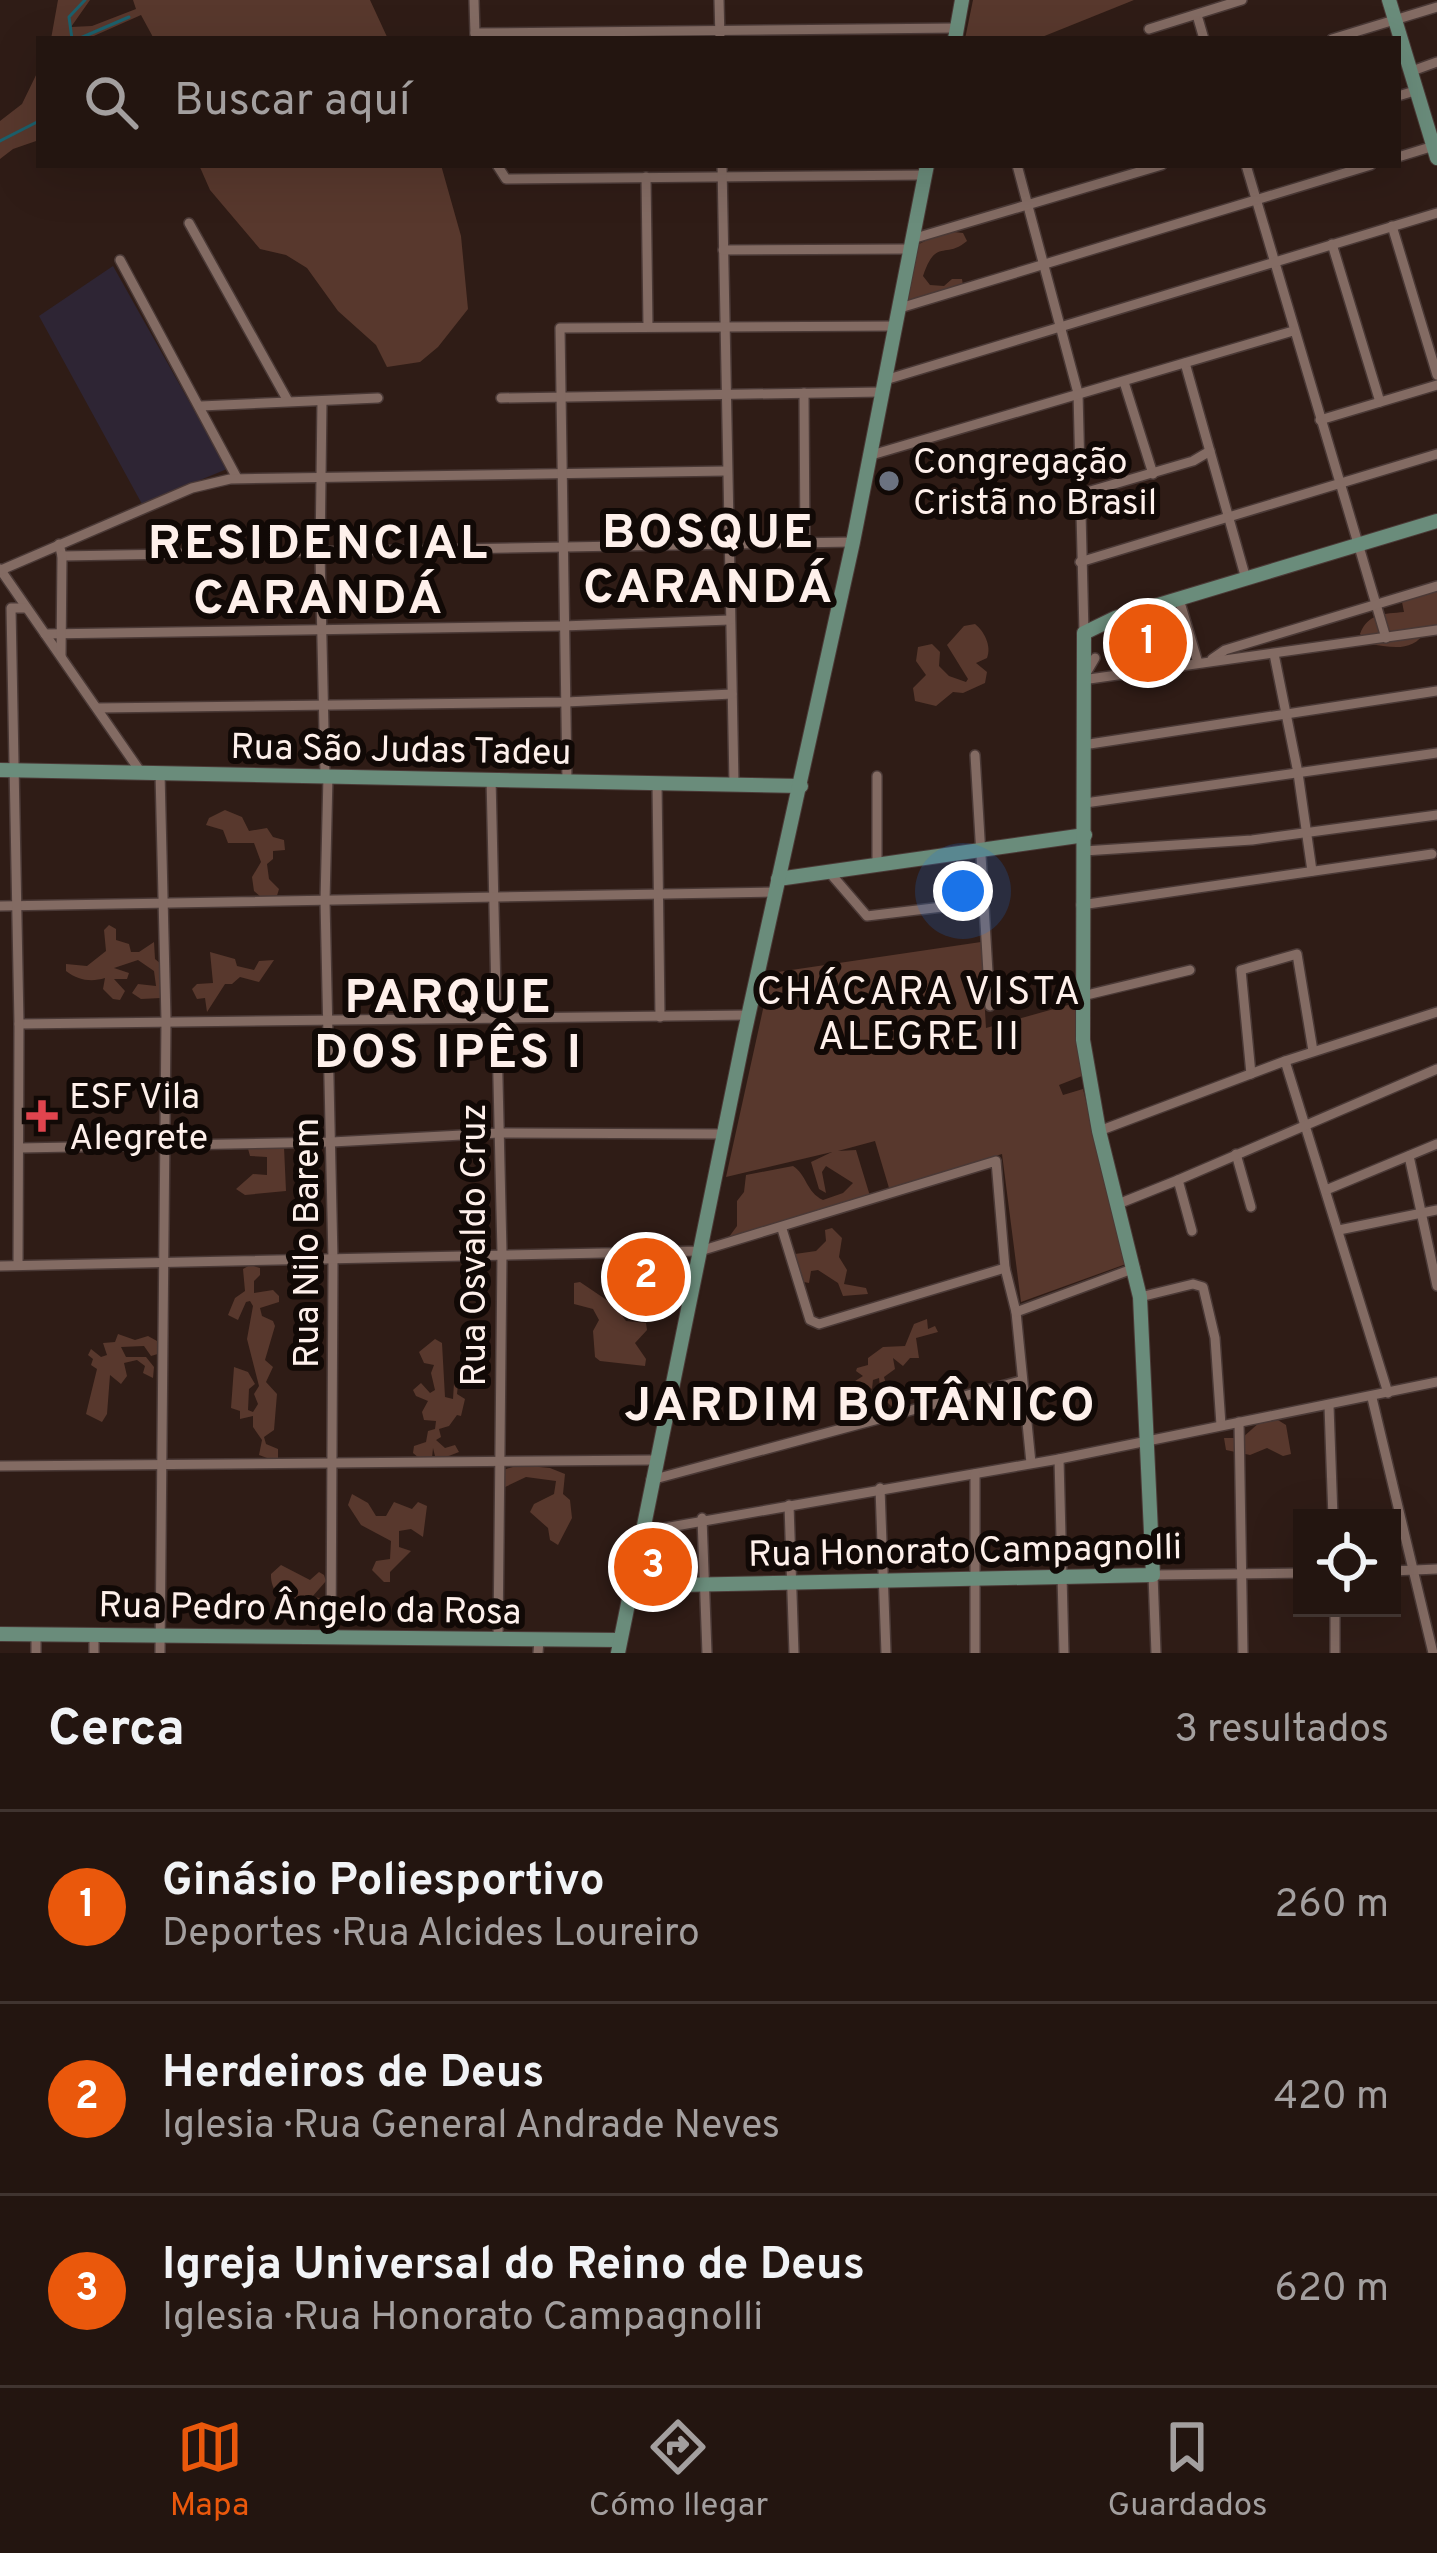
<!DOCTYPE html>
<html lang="es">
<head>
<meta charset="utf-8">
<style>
  :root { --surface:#231510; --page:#2f221e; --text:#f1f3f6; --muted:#a39f9f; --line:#403430; --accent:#ea580c }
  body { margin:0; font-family:Overpass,sans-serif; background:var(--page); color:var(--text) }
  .controls { position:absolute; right:36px; bottom:36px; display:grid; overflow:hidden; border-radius:0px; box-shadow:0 12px 48px #0002 }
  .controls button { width:108px; height:108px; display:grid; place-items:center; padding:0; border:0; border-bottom:3px solid var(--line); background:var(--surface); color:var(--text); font:60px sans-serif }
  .you { position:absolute; left:963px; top:891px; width:42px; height:42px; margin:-30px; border:9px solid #fff; border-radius:50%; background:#1a73e8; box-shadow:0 0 0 18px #1a73e833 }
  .badge { display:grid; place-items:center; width:78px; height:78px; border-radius:50%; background:var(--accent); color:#fff; font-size:39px; font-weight:700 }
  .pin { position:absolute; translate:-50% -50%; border:6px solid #fff; box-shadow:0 3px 12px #0006 }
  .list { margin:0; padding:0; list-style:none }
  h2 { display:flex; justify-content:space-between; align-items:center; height:156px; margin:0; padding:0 48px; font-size:51px }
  h2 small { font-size:39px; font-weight:400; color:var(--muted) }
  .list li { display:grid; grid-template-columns:78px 1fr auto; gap:36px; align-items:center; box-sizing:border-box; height:192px; padding:0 48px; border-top:3px solid var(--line) }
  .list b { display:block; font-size:45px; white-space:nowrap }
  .list p { margin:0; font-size:39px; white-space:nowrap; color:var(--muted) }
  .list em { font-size:39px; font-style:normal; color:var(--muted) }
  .icon { flex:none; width:66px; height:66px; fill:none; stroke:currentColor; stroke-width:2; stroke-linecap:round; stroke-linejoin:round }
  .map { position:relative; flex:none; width:1437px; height:1653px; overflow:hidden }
  .search { position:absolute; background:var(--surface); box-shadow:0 12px 48px #0002; left:36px; right:36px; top:36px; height:132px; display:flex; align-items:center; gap:30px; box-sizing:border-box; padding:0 42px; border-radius:0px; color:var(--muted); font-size:45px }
  .sheet { height:732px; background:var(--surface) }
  nav { display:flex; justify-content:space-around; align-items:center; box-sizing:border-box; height:168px; border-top:3px solid var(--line); background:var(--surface); font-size:33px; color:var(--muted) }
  nav a { display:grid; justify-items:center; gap:6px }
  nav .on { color:var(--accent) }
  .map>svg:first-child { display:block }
</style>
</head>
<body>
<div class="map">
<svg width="1437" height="1653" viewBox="0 0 1437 1653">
  <rect width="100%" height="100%" fill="#2f1c16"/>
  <polygon fill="#2e2534" points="113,266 227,469 142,504 39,316"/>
  <g fill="#58382d">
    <polygon points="58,0 90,0 71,27 92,26 136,9 133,0 370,0 388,39 154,39 141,15 87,39 51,39"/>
    <polygon points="973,0 1134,0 1037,39 965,39"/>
    <polygon points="39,69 39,140 13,149 0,159 0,121 22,104"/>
    <polygon points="199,165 441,165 461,236 468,309 438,347 420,362 387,367 376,345 338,311 307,268 286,255 260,249 210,190"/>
    <path d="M945,231L963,233L967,241C945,260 936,237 923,276L930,285L944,286L952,279H962L964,292L923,300L922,307L911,308L906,293L917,245Z"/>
    <path d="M1437,590V629L1426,631C1412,653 1392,647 1369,644L1360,634C1368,613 1384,614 1404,612L1402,602Z"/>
    <path d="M975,624C984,631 992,646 987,658L976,663L987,672L985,683L963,693L953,692L936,706L915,701L913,688L926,675L916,661L918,647L932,644L940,652L939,666L949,676L966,682L968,679L947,645L964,626Z"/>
    <polygon points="225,810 242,817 249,831 267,828 273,837 284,840 285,850 273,851 273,859 267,864 269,879 279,889 276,899 262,898 254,891 252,877 261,862 254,843 228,843 223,830 206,825 209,818"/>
    <path d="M109,925L116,929V940L129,944L131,952H139L154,942L155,959L161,964V998L141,999L132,993L138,984L156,986L154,971L138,960L114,968L129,973L127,979H114L125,991L120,1000L113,999L103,989L105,978C92,982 79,981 66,971V964L87,966L106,951L104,930Z"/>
    <path d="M981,942L986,1028L1075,1003L1082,1076L1059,1085L1063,1095L1083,1089L1126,1264L1021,1302L1002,1154L889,1188L875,1141L838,1151L856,1150L870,1196L726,1241L737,1226V1201L744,1192L746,1175L793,1166C807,1175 806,1192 823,1200L843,1193L853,1183L826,1166L822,1172L826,1193L819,1189L811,1162L832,1152L726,1177L771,973Z"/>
    <polygon points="210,952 235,959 237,966 254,970 259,961 274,960 259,982 240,977 232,984 225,984 207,1012 205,998 197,999 192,989 197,984 213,983"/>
    <polygon points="247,1145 284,1147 286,1191 245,1195 236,1189 253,1174 267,1175 267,1157 250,1156"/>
    <polygon points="832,1228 842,1238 839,1257 847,1270 844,1284 866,1288 868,1294 843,1296 838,1283 818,1270 811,1271 809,1283 804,1282 795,1254 816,1251 826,1241 825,1230"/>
    <polygon points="250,1265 260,1268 260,1275 254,1281 254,1293 273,1290 279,1296 279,1302 260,1308 262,1316 273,1321 275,1326 265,1360 273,1367 266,1382 277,1394 274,1430 264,1437 266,1444 278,1449 278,1462 259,1455 262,1440 253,1427 253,1416 240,1419 240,1411 231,1408 234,1367 248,1372 255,1384 249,1389 248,1410 253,1412 258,1404 254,1394 259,1386 247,1339 253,1306 250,1301 246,1302 238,1320 228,1315 235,1298 245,1291 243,1269"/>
    <polygon points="580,1282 614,1305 626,1321 646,1323 647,1330 635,1343 646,1359 645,1366 600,1361 595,1357 593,1331 599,1320 593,1309 574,1304 574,1283"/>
    <polygon points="927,1319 928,1329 935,1326 938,1332 916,1338 919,1358 910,1358 903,1366 893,1358 895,1369 884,1377 889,1394 903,1393 901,1406 893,1408 881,1396 879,1378 873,1380 872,1389 864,1383 852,1390 852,1383 863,1376 856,1371 857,1368 868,1365 868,1358 883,1347 905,1346 914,1324"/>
    <polygon points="118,1334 135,1340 148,1336 157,1341 161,1353 151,1356 144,1346 121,1347 126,1357 146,1357 154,1367 153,1378 143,1373 145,1366 137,1360 124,1363 127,1376 121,1384 110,1375 107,1414 102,1422 86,1414 97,1369 91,1365 93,1359 88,1355 91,1349 101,1357 107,1355 103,1343 115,1342"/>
    <polygon points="435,1339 442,1343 445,1397 453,1399 454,1383 458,1385 457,1394 465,1399 461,1416 457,1415 449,1426 439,1429 441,1437 436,1440 445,1448 455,1445 459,1452 441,1459 435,1456 433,1448 432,1458 419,1458 413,1453 414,1446 426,1442 428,1431 435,1429 436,1421 424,1420 422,1412 428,1401 416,1396 413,1390 421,1383 430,1393 435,1390 431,1373 434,1365 424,1363 419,1352"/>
    <polygon points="1273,1417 1286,1425 1291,1454 1283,1456 1267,1448 1250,1455 1226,1450 1224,1438 1242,1438 1260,1422"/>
    <polygon points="519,1465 550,1468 565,1474 563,1494 570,1500 572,1518 558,1545 550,1540 548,1528 530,1512 534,1504 554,1494 556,1481 526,1477 503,1488 503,1470"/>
    <polygon points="352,1494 368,1503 376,1516 386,1516 394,1502 412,1509 418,1502 427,1506 423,1537 411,1529 399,1531 399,1547 411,1551 390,1572 390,1582 384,1582 372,1570 376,1561 390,1559 391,1541 361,1525 348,1505"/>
    <path d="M281,1565L310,1580L319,1572L324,1575L326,1581L312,1597L320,1598L323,1609L314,1613L311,1622L300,1623L297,1608C283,1604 270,1590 271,1574Z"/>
  </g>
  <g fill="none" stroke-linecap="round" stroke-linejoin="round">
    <g stroke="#1c606c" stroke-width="3">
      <polyline points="72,39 69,17 85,0"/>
      <polyline points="78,39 129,17"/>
      <polyline points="0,141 39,121"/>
      <polyline points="1117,626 1129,668"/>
    </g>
    <g stroke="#4a3936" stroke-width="12">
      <g id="street">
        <polyline points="474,0 475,34"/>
        <polyline points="719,0 720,39"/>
        <polyline points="1197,15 1204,39"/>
        <polyline points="1149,29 1242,0"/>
        <polyline points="475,33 957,28"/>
        <polyline points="1332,39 1437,7"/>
        <polyline points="1412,71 1437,62"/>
        <polyline points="1398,96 1418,90"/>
        <polyline points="1398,157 1437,145"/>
        <polyline points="497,165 506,179 925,175"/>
        <polyline points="722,165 734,784"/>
        <polyline points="1017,165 1078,393 1084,633 1088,633"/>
        <polyline points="1246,165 1386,638"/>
        <polyline points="646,177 648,326"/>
        <polyline points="189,223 288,401"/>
        <polyline points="1392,226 1437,375"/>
        <polyline points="912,239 1162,165"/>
        <polyline points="1332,244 1380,402"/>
        <polyline points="723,250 910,249"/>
        <polyline points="120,260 237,478"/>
        <polyline points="900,308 1371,165"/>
        <polyline points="1185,363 1246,579"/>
        <polyline points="885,380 1437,213"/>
        <polyline points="1124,382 1153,474"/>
        <polyline points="804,393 805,544"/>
        <polyline points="501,398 881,392"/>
        <polyline points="322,401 320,553 325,775"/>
        <polyline points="201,406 378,398"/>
        <polyline points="1320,420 1437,385"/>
        <polyline points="868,456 1293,331"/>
        <polyline points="1080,494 1193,461 1210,451"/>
        <polyline points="59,544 62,556 853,542"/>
        <polyline points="1080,562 1437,454"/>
        <polyline points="0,569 140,771"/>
        <polyline points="1,570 192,488 230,479 726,471"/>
        <polyline points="1179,599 1198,663"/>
        <polyline points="45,634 562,626 730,620"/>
        <polyline points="1274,654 1298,773 1312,871"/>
        <polyline points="61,656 62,556"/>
        <polyline points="1212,659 1225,650 1437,586"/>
        <polyline points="1085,675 1095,658"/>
        <polyline points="1082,680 1437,630"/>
        <polyline points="97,708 566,702 732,694"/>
        <polyline points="1083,745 1437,691"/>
        <polyline points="975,755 990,1006"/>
        <polyline points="328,776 325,901 333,1259 331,1637"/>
        <polyline points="877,776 877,865"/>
        <polyline points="491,778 502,1253 498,1639"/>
        <polyline points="567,781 560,328 896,326"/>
        <polyline points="657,783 660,1017"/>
        <polyline points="1085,803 1437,753"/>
        <polyline points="1084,851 1252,840 1437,815"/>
        <polyline points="830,873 867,916 984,902"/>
        <polyline points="1081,905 1432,854"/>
        <polyline points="0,906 776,892"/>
        <polyline points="1082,996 1190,970"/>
        <polyline points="19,1024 750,1015"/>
        <polyline points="1285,1061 1388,1393"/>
        <polyline points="1251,1074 1241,970 1297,954 1313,1051"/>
        <polyline points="1099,1131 1285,1061 1437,1012"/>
        <polyline points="20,1148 332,1142 499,1133 724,1134"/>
        <polyline points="1236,1154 1251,1207"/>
        <polyline points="1409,1156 1437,1286"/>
        <polyline points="1178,1180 1437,1069"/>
        <polyline points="1326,1190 1437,1144"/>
        <polyline points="1118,1204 1178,1180 1192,1231"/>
        <polyline points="782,1229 810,1320 819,1324 1005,1268"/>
        <polyline points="1339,1230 1437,1210"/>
        <polyline points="18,1265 19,1024 11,608 26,608"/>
        <polyline points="0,1266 700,1251 996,1161 1005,1268 1016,1312 1031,1463"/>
        <polyline points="1140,1297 1193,1284 1203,1287 1215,1338 1221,1425"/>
        <polyline points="1016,1312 1135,1268"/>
        <polyline points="1372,1398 1433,1653"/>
        <polyline points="1329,1406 1333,1518"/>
        <polyline points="1239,1422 1243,1653"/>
        <polyline points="1059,1459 1064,1653"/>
        <polyline points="0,1466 655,1460"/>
        <polyline points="651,1480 1020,1381"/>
        <polyline points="880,1488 886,1653"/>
        <polyline points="789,1505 794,1653"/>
        <polyline points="702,1518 707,1653"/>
        <polyline points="641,1532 1059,1459 1437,1382"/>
        <polyline points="1392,1571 1437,1569"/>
        <polyline points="1335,1608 1335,1653"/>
        <polyline points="36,1653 36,1633"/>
        <polyline points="94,1653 94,1635"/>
        <polyline points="160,1653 166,1020 160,773"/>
        <polyline points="538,1653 539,1640"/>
        <polyline points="975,1653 975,1474"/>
        <polyline points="1156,1653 1153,1575 1302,1573"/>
      </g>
    </g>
    <g stroke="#4a3936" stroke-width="16">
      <g id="secondary">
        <polyline points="1389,0 1437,158"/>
        <polyline points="955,39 962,0"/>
        <polyline points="0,770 801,786"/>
        <polyline points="778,879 1085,835"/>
        <polyline points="629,1586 1153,1575 1140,1297 1099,1131 1083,1040 1084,633 1115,618 1437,521"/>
        <polyline points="0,1634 620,1640"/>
        <polyline points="618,1653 744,1035 853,542 927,165"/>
      </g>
    </g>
    <use href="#street" stroke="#836b63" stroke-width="9"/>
    <use href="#secondary" stroke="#6a8c7b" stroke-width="14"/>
  </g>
  <circle fill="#6b7280" stroke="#110906" stroke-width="4.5" cx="889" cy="481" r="12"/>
  <path fill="#e0444e" stroke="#110906" stroke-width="4.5" d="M36 1098h12v12h12v12h-12v12h-12v-12h-12v-12h12z"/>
  <g text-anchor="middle" stroke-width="12" stroke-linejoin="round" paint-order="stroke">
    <g font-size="36" fill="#fef0eb" stroke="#110906" text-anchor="start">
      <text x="913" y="473">Congregação<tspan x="913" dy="41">Cristã no Brasil</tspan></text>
      <text x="69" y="1108">ESF Vila<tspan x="69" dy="41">Alegrete</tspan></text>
    </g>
    <g font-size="36" fill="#fef0eb" stroke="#110906">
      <text transform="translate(401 748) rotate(1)" y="13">Rua São Judas Tadeu</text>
      <text transform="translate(305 1243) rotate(-90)" y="13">Rua Nilo Barem</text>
      <text transform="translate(472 1245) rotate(-90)" y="13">Rua Osvaldo Cruz</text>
      <text transform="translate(965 1549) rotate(-1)" y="13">Rua Honorato Campagnolli</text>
      <text transform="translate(310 1607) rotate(1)" y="13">Rua Pedro Ângelo da Rosa</text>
    </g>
    <g font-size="39" letter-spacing="3" fill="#fef0eb" stroke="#110906">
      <text x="920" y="1004">CHÁCARA VISTA<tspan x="920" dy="45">ALEGRE II</tspan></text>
    </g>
    <g font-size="48" font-weight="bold" letter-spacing="3" fill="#fef0eb" stroke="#110906">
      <text x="709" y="547">BOSQUE<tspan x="709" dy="55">CARANDÁ</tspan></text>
      <text x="319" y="558">RESIDENCIAL<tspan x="319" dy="55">CARANDÁ</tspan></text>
      <text x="449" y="1012">PARQUE<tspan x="449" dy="55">DOS IPÊS I</tspan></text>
      <text x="861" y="1420">JARDIM BOTÂNICO</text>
    </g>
  </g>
</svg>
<div class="controls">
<button><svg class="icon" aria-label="locate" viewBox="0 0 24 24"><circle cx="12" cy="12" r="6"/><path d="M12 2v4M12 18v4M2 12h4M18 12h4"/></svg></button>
</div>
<div class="you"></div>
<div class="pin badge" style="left:1148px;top:643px">1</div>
<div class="pin badge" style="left:646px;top:1277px">2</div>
<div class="pin badge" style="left:653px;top:1567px">3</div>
<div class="search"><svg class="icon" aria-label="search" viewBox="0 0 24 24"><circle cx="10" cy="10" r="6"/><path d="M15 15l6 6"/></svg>Buscar aquí</div>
</div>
<section class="sheet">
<h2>Cerca<small>3 resultados</small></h2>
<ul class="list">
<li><span class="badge">1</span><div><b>Ginásio Poliesportivo</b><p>Deportes · Rua Alcides Loureiro</p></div><em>260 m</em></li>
<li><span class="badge">2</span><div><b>Herdeiros de Deus</b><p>Iglesia · Rua General Andrade Neves</p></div><em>420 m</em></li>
<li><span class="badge">3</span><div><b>Igreja Universal do Reino de Deus</b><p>Iglesia · Rua Honorato Campagnolli</p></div><em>620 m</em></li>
</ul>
</section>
<nav>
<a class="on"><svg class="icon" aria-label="map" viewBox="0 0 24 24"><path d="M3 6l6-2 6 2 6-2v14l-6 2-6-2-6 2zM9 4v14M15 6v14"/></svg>Mapa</a>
<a><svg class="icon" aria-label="directions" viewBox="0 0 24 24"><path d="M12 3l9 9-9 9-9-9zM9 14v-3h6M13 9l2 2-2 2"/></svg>Cómo llegar</a>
<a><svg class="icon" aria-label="saved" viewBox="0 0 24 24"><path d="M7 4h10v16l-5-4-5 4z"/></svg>Guardados</a>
</nav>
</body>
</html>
